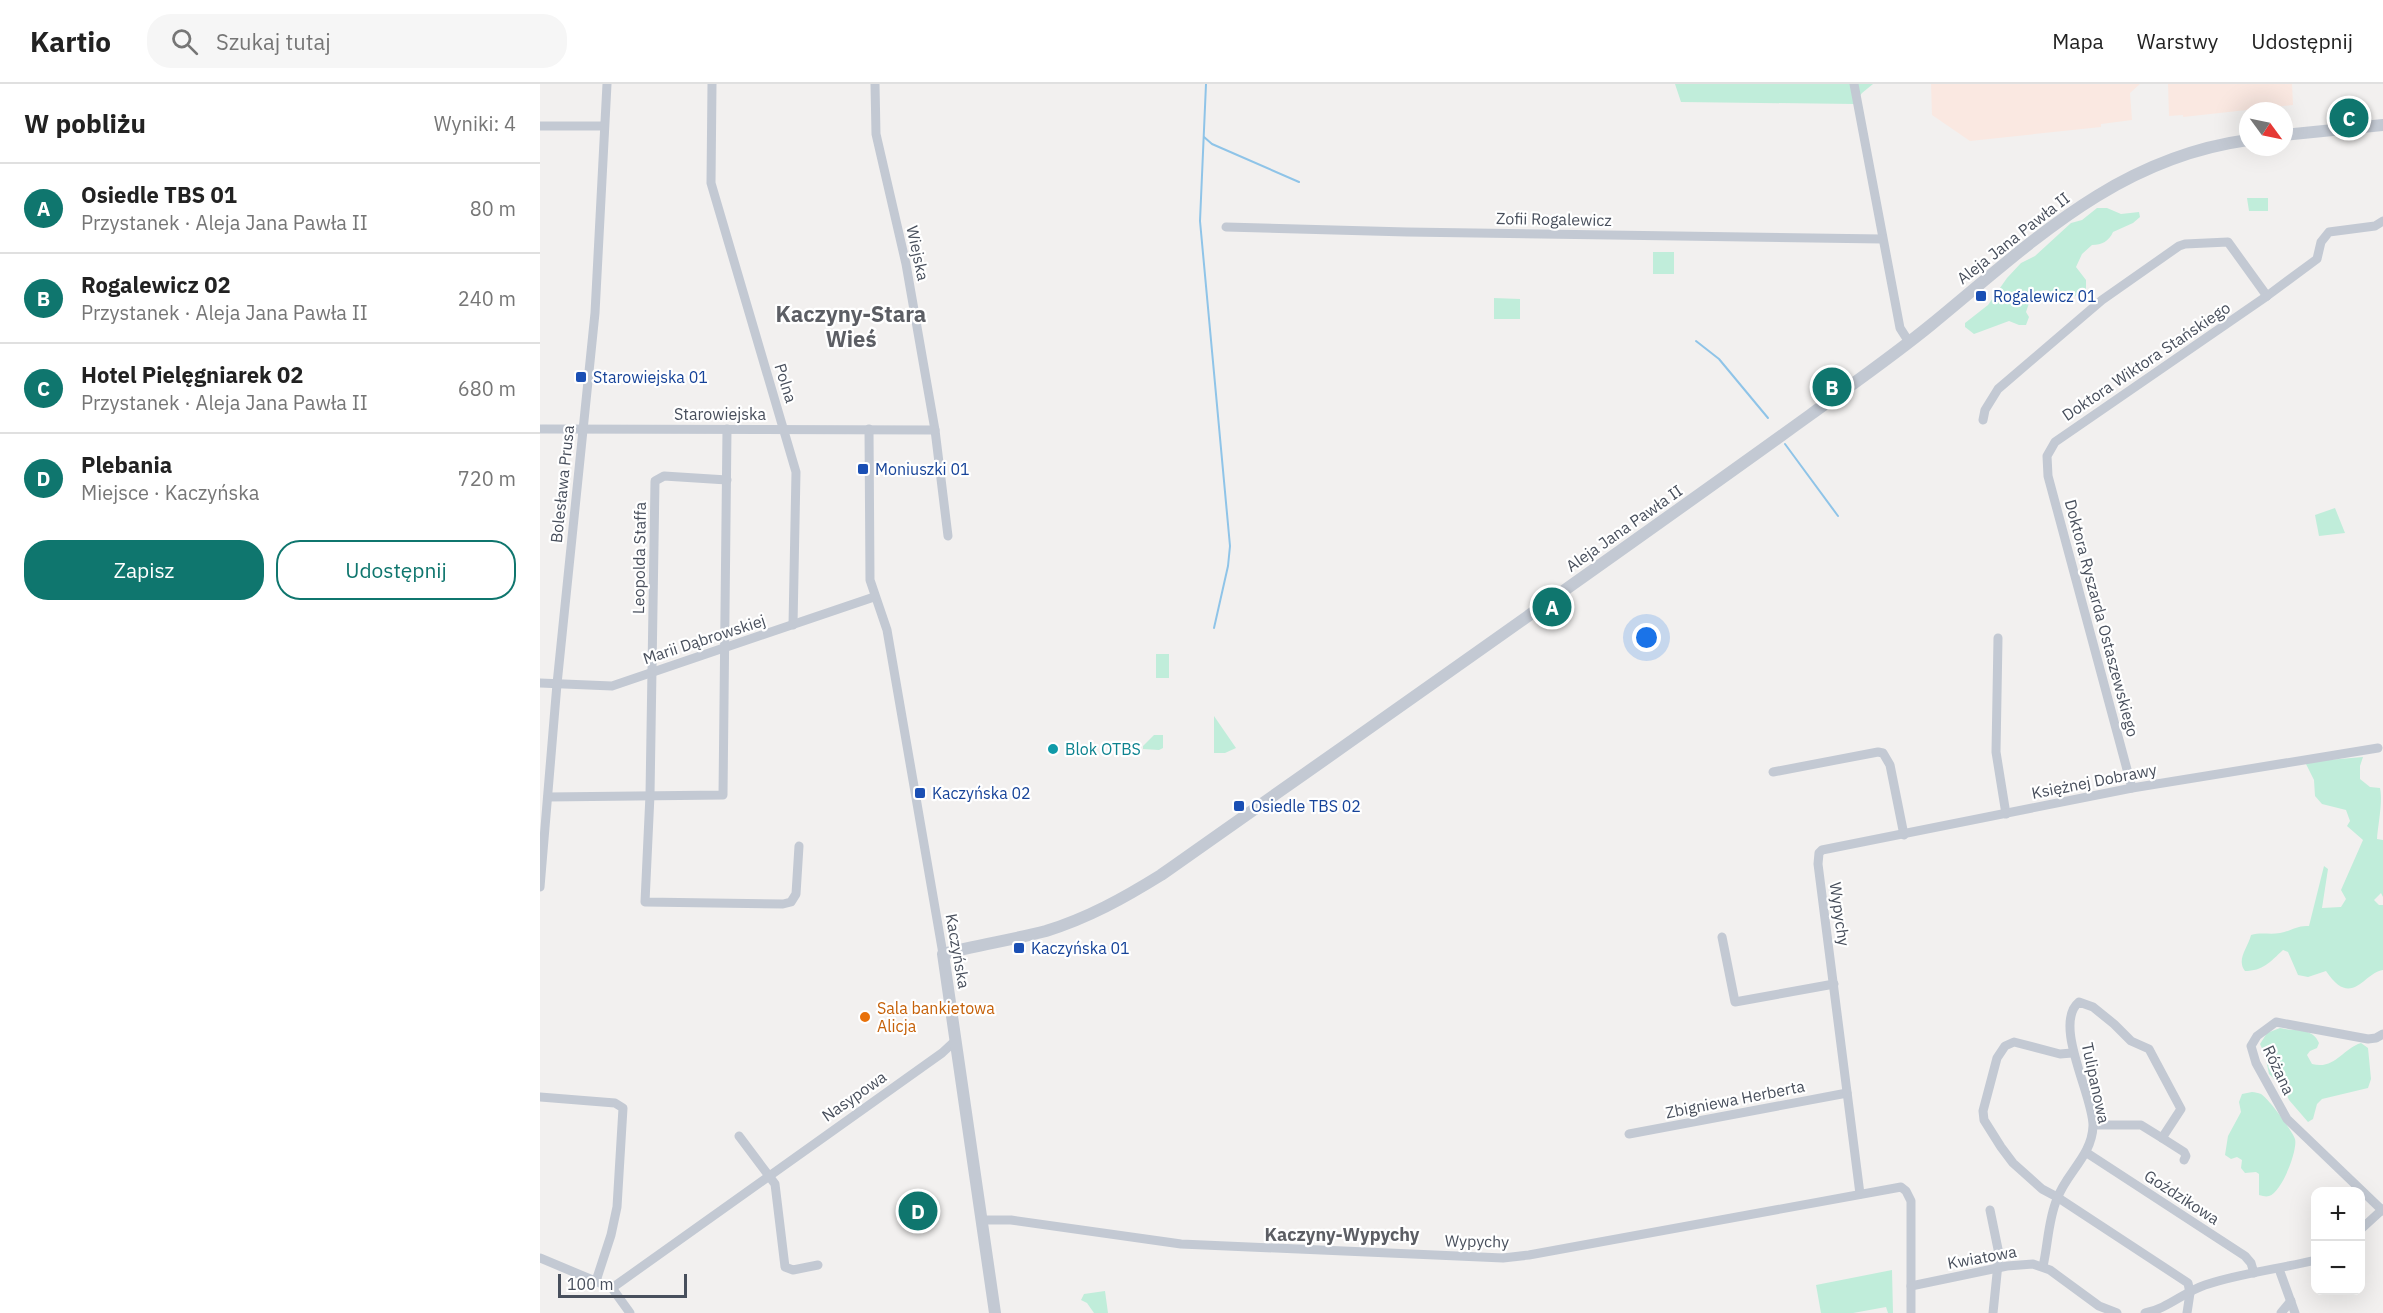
<!DOCTYPE html>
<html lang="pl">
<head>
<meta charset="utf-8">
<style>
  :root { --surface:#fff; --page:#f6f6f6; --text:#222; --muted:#767676; --line:#e0e0e0; --accent:#0f766e }
  body { margin:0; font-family:"IBM Plex Sans",sans-serif; background:var(--page); color:var(--text) }
  .controls { position:absolute; right:18px; bottom:18px; display:grid; overflow:hidden; border-radius:12px; box-shadow:0 6px 24px #0002 }
  .controls button { width:54px; height:54px; display:grid; place-items:center; padding:0; border:0; border-bottom:2px solid var(--line); background:var(--surface); color:var(--text); font:30px sans-serif }
  .compass { position:absolute; left:1699px; top:18px; width:54px; height:54px; border-radius:50%; background:var(--surface); box-shadow:0 6px 24px #0002; rotate:123deg }
  .scale { position:absolute; left:18px; bottom:15px; width:129px; box-sizing:border-box; padding-left:6px; border:3px solid #484f5c; border-top:0; font-size:16px; line-height:21px; white-space:nowrap; color:#484f5c; -webkit-text-stroke:4px #fff; paint-order:stroke }
  .you { position:absolute; left:1107px; top:554px; width:21px; height:21px; margin:-15px; border:4px solid #fff; border-radius:50%; background:#1a73e8; box-shadow:0 0 0 9px #1a73e833 }
  .badge { display:grid; place-items:center; width:39px; height:39px; border-radius:50%; background:var(--accent); color:#fff; font-size:20px; font-weight:700 }
  .pin { position:absolute; translate:-50% -50%; border:3px solid #fff; box-shadow:0 2px 6px #0006 }
  .list { margin:0; padding:0; list-style:none }
  h2 { display:flex; justify-content:space-between; align-items:center; height:78px; margin:0; padding:0 24px; font-size:26px }
  h2 small { font-size:20px; font-weight:400; color:var(--muted) }
  .list li { display:grid; grid-template-columns:39px 1fr auto; gap:18px; align-items:center; box-sizing:border-box; height:90px; padding:0 24px; border-top:2px solid var(--line) }
  .list b { display:block; font-size:22px; white-space:nowrap }
  .list p { margin:0; font-size:20px; white-space:nowrap; color:var(--muted) }
  .list em { font-size:20px; font-style:normal; color:var(--muted) }
  .actions { display:flex; gap:12px; padding:18px 24px }
  .actions a { flex:1; padding:14px 0; border:2px solid var(--accent); border-radius:24px; text-align:center; font-size:21px; color:var(--accent) }
  .actions .main { background:var(--accent); color:#fff }
  .icon { flex:none; width:33px; height:33px; fill:none; stroke:currentColor; stroke-width:2; stroke-linecap:round; stroke-linejoin:round }
  .map { position:relative; flex:none; width:1843px; height:1229px; overflow:hidden }
  header { display:flex; align-items:center; gap:36px; box-sizing:border-box; height:84px; padding:0 30px; background:var(--surface); border-bottom:2px solid var(--line) }
  header strong { font-size:28px }
  nav { display:flex; gap:33px; margin-inline-start:auto; font-size:21px }
  .search { width:420px; height:54px; background:var(--page); display:flex; align-items:center; gap:15px; box-sizing:border-box; padding:0 21px; border-radius:24px; color:var(--muted); font-size:22px }
  main { display:flex }
  aside { flex:1; background:var(--surface) }
  .map>svg:first-child { display:block }
</style>
</head>
<body>
<header>
<strong>Kartio</strong>
<div class="search"><svg class="icon" aria-label="search" viewBox="0 0 24 24"><circle cx="10" cy="10" r="6"/><path d="M15 15l6 6"/></svg>Szukaj tutaj</div>
<nav><a>Mapa</a><a>Warstwy</a><a>Udostępnij</a></nav>
</header>
<main>
<aside>
<h2>W pobliżu<small>Wyniki: 4</small></h2>
<ul class="list">
<li><span class="badge">A</span><div><b>Osiedle TBS 01</b><p>Przystanek · Aleja Jana Pawła II</p></div><em>80 m</em></li>
<li><span class="badge">B</span><div><b>Rogalewicz 02</b><p>Przystanek · Aleja Jana Pawła II</p></div><em>240 m</em></li>
<li><span class="badge">C</span><div><b>Hotel Pielęgniarek 02</b><p>Przystanek · Aleja Jana Pawła II</p></div><em>680 m</em></li>
<li><span class="badge">D</span><div><b>Plebania</b><p>Miejsce · Kaczyńska</p></div><em>720 m</em></li>
</ul>
<div class="actions"><a class="main">Zapisz</a><a>Udostępnij</a></div>
</aside>
<div class="map">
<svg width="1843" height="1229" viewBox="0 0 1843 1229">
  <rect width="100%" height="100%" fill="#f2f0ef"/>
  <g fill="#fae8e1">
    <polygon points="1391,0 1600,0 1590,9 1592,36 1561,40 1561,43 1430,57 1392,31"/>
    <polygon points="1628,0 1752,0 1753,21 1643,33 1643,31 1629,32"/>
  </g>
  <g fill="#c0edda">
    <polygon points="1135,0 1333,0 1322,9 1314,20 1141,18"/>
    <polygon points="1707,114 1728,114 1728,127 1709,127"/>
    <path d="M1557,124H1567L1581,130L1599,128L1600,133L1593,139L1573,148C1569,157 1562,161 1552,161L1542,170L1536,183L1546,196V206L1535,212L1520,215L1507,206L1500,207L1489,219L1486,228L1489,233L1486,241H1479L1469,237L1434,250L1425,243V239L1448,221L1467,194L1481,179L1495,172L1531,139L1542,136Z"/>
    <rect x="1113" y="168" width="21" height="22"/>
    <polygon points="954,214 980,215 980,235 954,235"/>
    <polygon points="1795,424 1805,449 1779,452 1775,431"/>
    <rect x="616" y="570" width="13" height="24"/>
    <polygon points="674,632 696,664 685,669 674,669"/>
    <polygon points="614,651 623,651 623,664 619,666 603,665 603,662"/>
    <path d="M1823,673L1820,682V695L1830,703L1840,704C1843,718 1838,740 1837,755L1843,756V813L1841,809L1834,816L1839,821H1843V886C1824,888 1812,926 1786,887L1768,893L1758,891L1748,868L1743,866C1730,878 1723,887 1705,887C1696,875 1708,864 1711,851C1721,848 1730,851 1740,849C1751,847 1757,841 1769,842L1784,782L1788,785L1782,824L1801,823L1806,815L1801,806L1823,756L1807,742L1810,737L1806,726L1782,720L1775,712L1774,696L1765,678Z"/>
    <path d="M1740,944C1754,948 1772,942 1779,959L1777,964L1770,967L1767,971L1772,980C1795,986 1802,965 1821,959L1828,964L1831,995L1828,1004L1782,1015L1777,1020L1773,1035L1768,1038L1749,1016L1743,1003L1729,990L1725,971L1720,960L1727,949Z"/>
    <path d="M1712,1008C1715,1008 1718,1009 1721,1010C1728,1014 1752,1046 1755,1055C1758,1066 1742,1108 1729,1112C1726,1113 1723,1112 1719,1111V1090L1716,1088L1705,1089L1701,1084L1702,1076L1697,1073L1691,1075L1685,1071L1688,1052L1701,1028L1699,1018L1702,1010Z"/>
    <polygon points="1352,1186 1353,1229 1348,1229 1346,1223 1313,1229 1281,1229 1276,1201"/>
    <polygon points="565,1207 568,1229 554,1229 547,1219 541,1216 544,1210"/>
  </g>
  <g fill="none" stroke-linecap="round" stroke-linejoin="round">
    <g stroke="#8fc4e8" stroke-width="2">
      <polyline points="666,0 660,137 690,462 688,482 674,544"/>
      <polyline points="664,53 672,60 759,98"/>
      <polyline points="1156,257 1179,275 1228,334"/>
      <polyline points="1245,360 1298,432"/>
    </g>
    <g stroke="#c3c9d3" stroke-width="9">
      <polyline points="172,0 171,99 256,388 253,541"/>
      <polyline points="335,0 336,50 366,180 395,346 408,452"/>
      <polyline points="1314,0 1360,244 1369,258"/>
      <polyline points="0,42 64,42"/>
      <polyline points="686,143 867,148 1342,155"/>
      <polyline points="1443,336 1445,326 1458,305 1562,216 1639,162 1645,160 1688,158 1727,212 1777,175 1781,158 1789,148 1835,142 1843,137"/>
      <polyline points="0,345 395,346"/>
      <polyline points="329,345 330,496 347,546 403,870"/>
      <polyline points="187,396 124,392 115,397 110,711 105,818 243,820 251,818 256,810 259,762"/>
      <polyline points="1458,554 1456,668 1466,730"/>
      <polyline points="0,599 72,602 334,513"/>
      <polyline points="1233,688 1338,668 1343,669 1350,681 1364,751"/>
      <polyline points="1592,704 1508,392 1507,372 1515,358 1727,212"/>
      <polyline points="8,713 183,711 187,345"/>
      <polyline points="0,803 17,600 55,229 67,0"/>
      <polyline points="1182,853 1195,918 1294,900"/>
      <polyline points="1843,950 1836,954 1828,955 1736,938 1717,952 1711,962 1716,979 1747,1035 1843,1127"/>
      <polyline points="1532,969 1520,970 1474,958 1465,962 1457,974 1443,1027 1444,1036 1461,1063 1473,1079 1502,1105 1517,1113 1648,1199 1650,1209 1647,1229"/>
      <polyline points="0,1013 75,1019 83,1024 77,1123 71,1151 56,1197"/>
      <polyline points="1089,1050 1307,1009"/>
      <polyline points="199,1052 235,1100 245,1183 253,1186 278,1181"/>
      <polyline points="1622,1054 1644,1068 1646,1072 1644,1076"/>
      <polyline points="1547,1069 1705,1172 1711,1179 1714,1189"/>
      <polyline points="1320,1110 1278,780 1279,769 1282,766 1592,704 1838,664"/>
      <polyline points="1450,1126 1459,1170 1453,1229"/>
      <polyline points="441,1136 471,1136 641,1160 963,1174 989,1171 1361,1103 1366,1107 1371,1117 1371,1229"/>
      <polyline points="1820,1146 1843,1125"/>
      <polyline points="0,1174 72,1204 90,1229"/>
      <path d="M1503,1182C1508,1161 1508,1136 1517,1115C1526,1089 1552,1072 1553,1042C1554,1013 1512,940 1539,918L1553,923L1574,940L1591,957L1609,965L1641,1025L1622,1054L1601,1041H1553"/>
      <polyline points="1739,1185 1755,1229"/>
      <polyline points="1371,1202 1467,1182 1493,1180 1510,1186 1559,1222 1577,1229"/>
      <polyline points="72,1204 402,969 416,956"/>
      <path d="M1605,1229C1627,1225 1644,1208 1665,1201C1701,1189 1739,1185 1776,1176"/>
      <polyline points="1741,1229 1751,1217"/>
    </g>
    <g stroke="#c3c9d3" stroke-width="12">
      <polyline points="1744,51 1843,41"/>
      <path d="M455,1229L403,870C436,861 472,856 506,847C548,834 584,814 621,791C838,638 1055,486 1270,331C1311,301 1353,272 1392,240C1491,159 1576,74 1708,56"/>
    </g>
  </g>
  <g fill="#1a4fb4" stroke="#fff" stroke-width="2">
    <rect x="1435" y="206" width="12" height="12" rx="3"/>
    <rect x="35" y="287" width="12" height="12" rx="3"/>
    <rect x="317" y="379" width="12" height="12" rx="3"/>
    <rect x="374" y="703" width="12" height="12" rx="3"/>
    <rect x="693" y="716" width="12" height="12" rx="3"/>
    <rect x="473" y="858" width="12" height="12" rx="3"/>
  </g>
  <circle fill="#0f9aa8" stroke="#fff" stroke-width="2" cx="513" cy="665" r="6"/>
  <circle fill="#e8710a" stroke="#fff" stroke-width="2" cx="325" cy="933" r="6"/>
  <g text-anchor="middle" stroke-width="4.5" stroke-linejoin="round" paint-order="stroke">
    <g font-size="16" fill="#484f5c" stroke="#fff">
      <text transform="translate(1014 135) rotate(1)" y="6">Zofii Rogalewicz</text>
      <text transform="translate(1473 154) rotate(-38)" y="6">Aleja Jana Pawła II</text>
      <text transform="translate(378 169) rotate(78)" y="6">Wiejska</text>
      <text transform="translate(1606 277) rotate(-34)" y="6">Doktora Wiktora Stańskiego</text>
      <text transform="translate(246 299) rotate(73)" y="6">Polna</text>
      <text x="180" y="336">Starowiejska</text>
      <text transform="translate(22 400) rotate(-84)" y="6">Bolesława Prusa</text>
      <text transform="translate(1084 444) rotate(-35)" y="6">Aleja Jana Pawła II</text>
      <text transform="translate(99 474) rotate(-89)" y="6">Leopolda Staffa</text>
      <text transform="translate(1562 534) rotate(75)" y="6">Doktora Ryszarda Ostaszewskiego</text>
      <text transform="translate(164 555) rotate(-18)" y="6">Marii Dąbrowskiej</text>
      <text transform="translate(1554 697) rotate(-11)" y="6">Księżnej Dobrawy</text>
      <text transform="translate(1300 830) rotate(82)" y="6">Wypychy</text>
      <text transform="translate(418 867) rotate(80)" y="6">Kaczyńska</text>
      <text transform="translate(1739 986) rotate(65)" y="6">Różana</text>
      <text transform="translate(1556 999) rotate(78)" y="6">Tulipanowa</text>
      <text transform="translate(314 1012) rotate(-35)" y="6">Nasypowa</text>
      <text transform="translate(1195 1015) rotate(-11)" y="6">Zbigniewa Herberta</text>
      <text transform="translate(1642 1113) rotate(33)" y="6">Goździkowa</text>
      <text transform="translate(937 1157) rotate(1)" y="6">Wypychy</text>
      <text transform="translate(1442 1173) rotate(-10)" y="6">Kwiatowa</text>
    </g>
    <g font-size="16" fill="#164399" stroke="#fff" text-anchor="start">
      <text x="1453" y="218">Rogalewicz 01</text>
      <text x="53" y="299">Starowiejska 01</text>
      <text x="335" y="391">Moniuszki 01</text>
      <text x="392" y="715">Kaczyńska 02</text>
      <text x="711" y="728">Osiedle TBS 02</text>
      <text x="491" y="870">Kaczyńska 01</text>
    </g>
    <g font-size="16" fill="#0d838f" stroke="#fff" text-anchor="start">
      <text x="525" y="671">Blok OTBS</text>
    </g>
    <g font-size="16" fill="#c56008" stroke="#fff" text-anchor="start">
      <text x="337" y="930">Sala bankietowa<tspan x="337" dy="18">Alicja</tspan></text>
    </g>
    <g font-size="18" font-weight="bold" fill="#5c5e64" stroke="#fff">
      <text x="802" y="1157">Kaczyny-Wypychy</text>
    </g>
    <g font-size="22" font-weight="bold" fill="#5c5e64" stroke="#fff">
      <text x="311" y="238">Kaczyny-Stara<tspan x="311" dy="25">Wieś</tspan></text>
    </g>
  </g>
</svg>
<div class="controls">
<button>+</button>
<button>−</button>
</div>
<svg class="compass" viewBox="-18 -18 36 36"><path d="M0-13l5 13h-10z" fill="#e53935"/><path d="M0 13l5-13h-10z" fill="#767676"/></svg>
<div class="scale">100 m</div>
<div class="you"></div>
<div class="pin badge" style="left:1012px;top:523px">A</div>
<div class="pin badge" style="left:1292px;top:303px">B</div>
<div class="pin badge" style="left:1809px;top:34px">C</div>
<div class="pin badge" style="left:378px;top:1127px">D</div>
</div>
</main>
</body>
</html>
